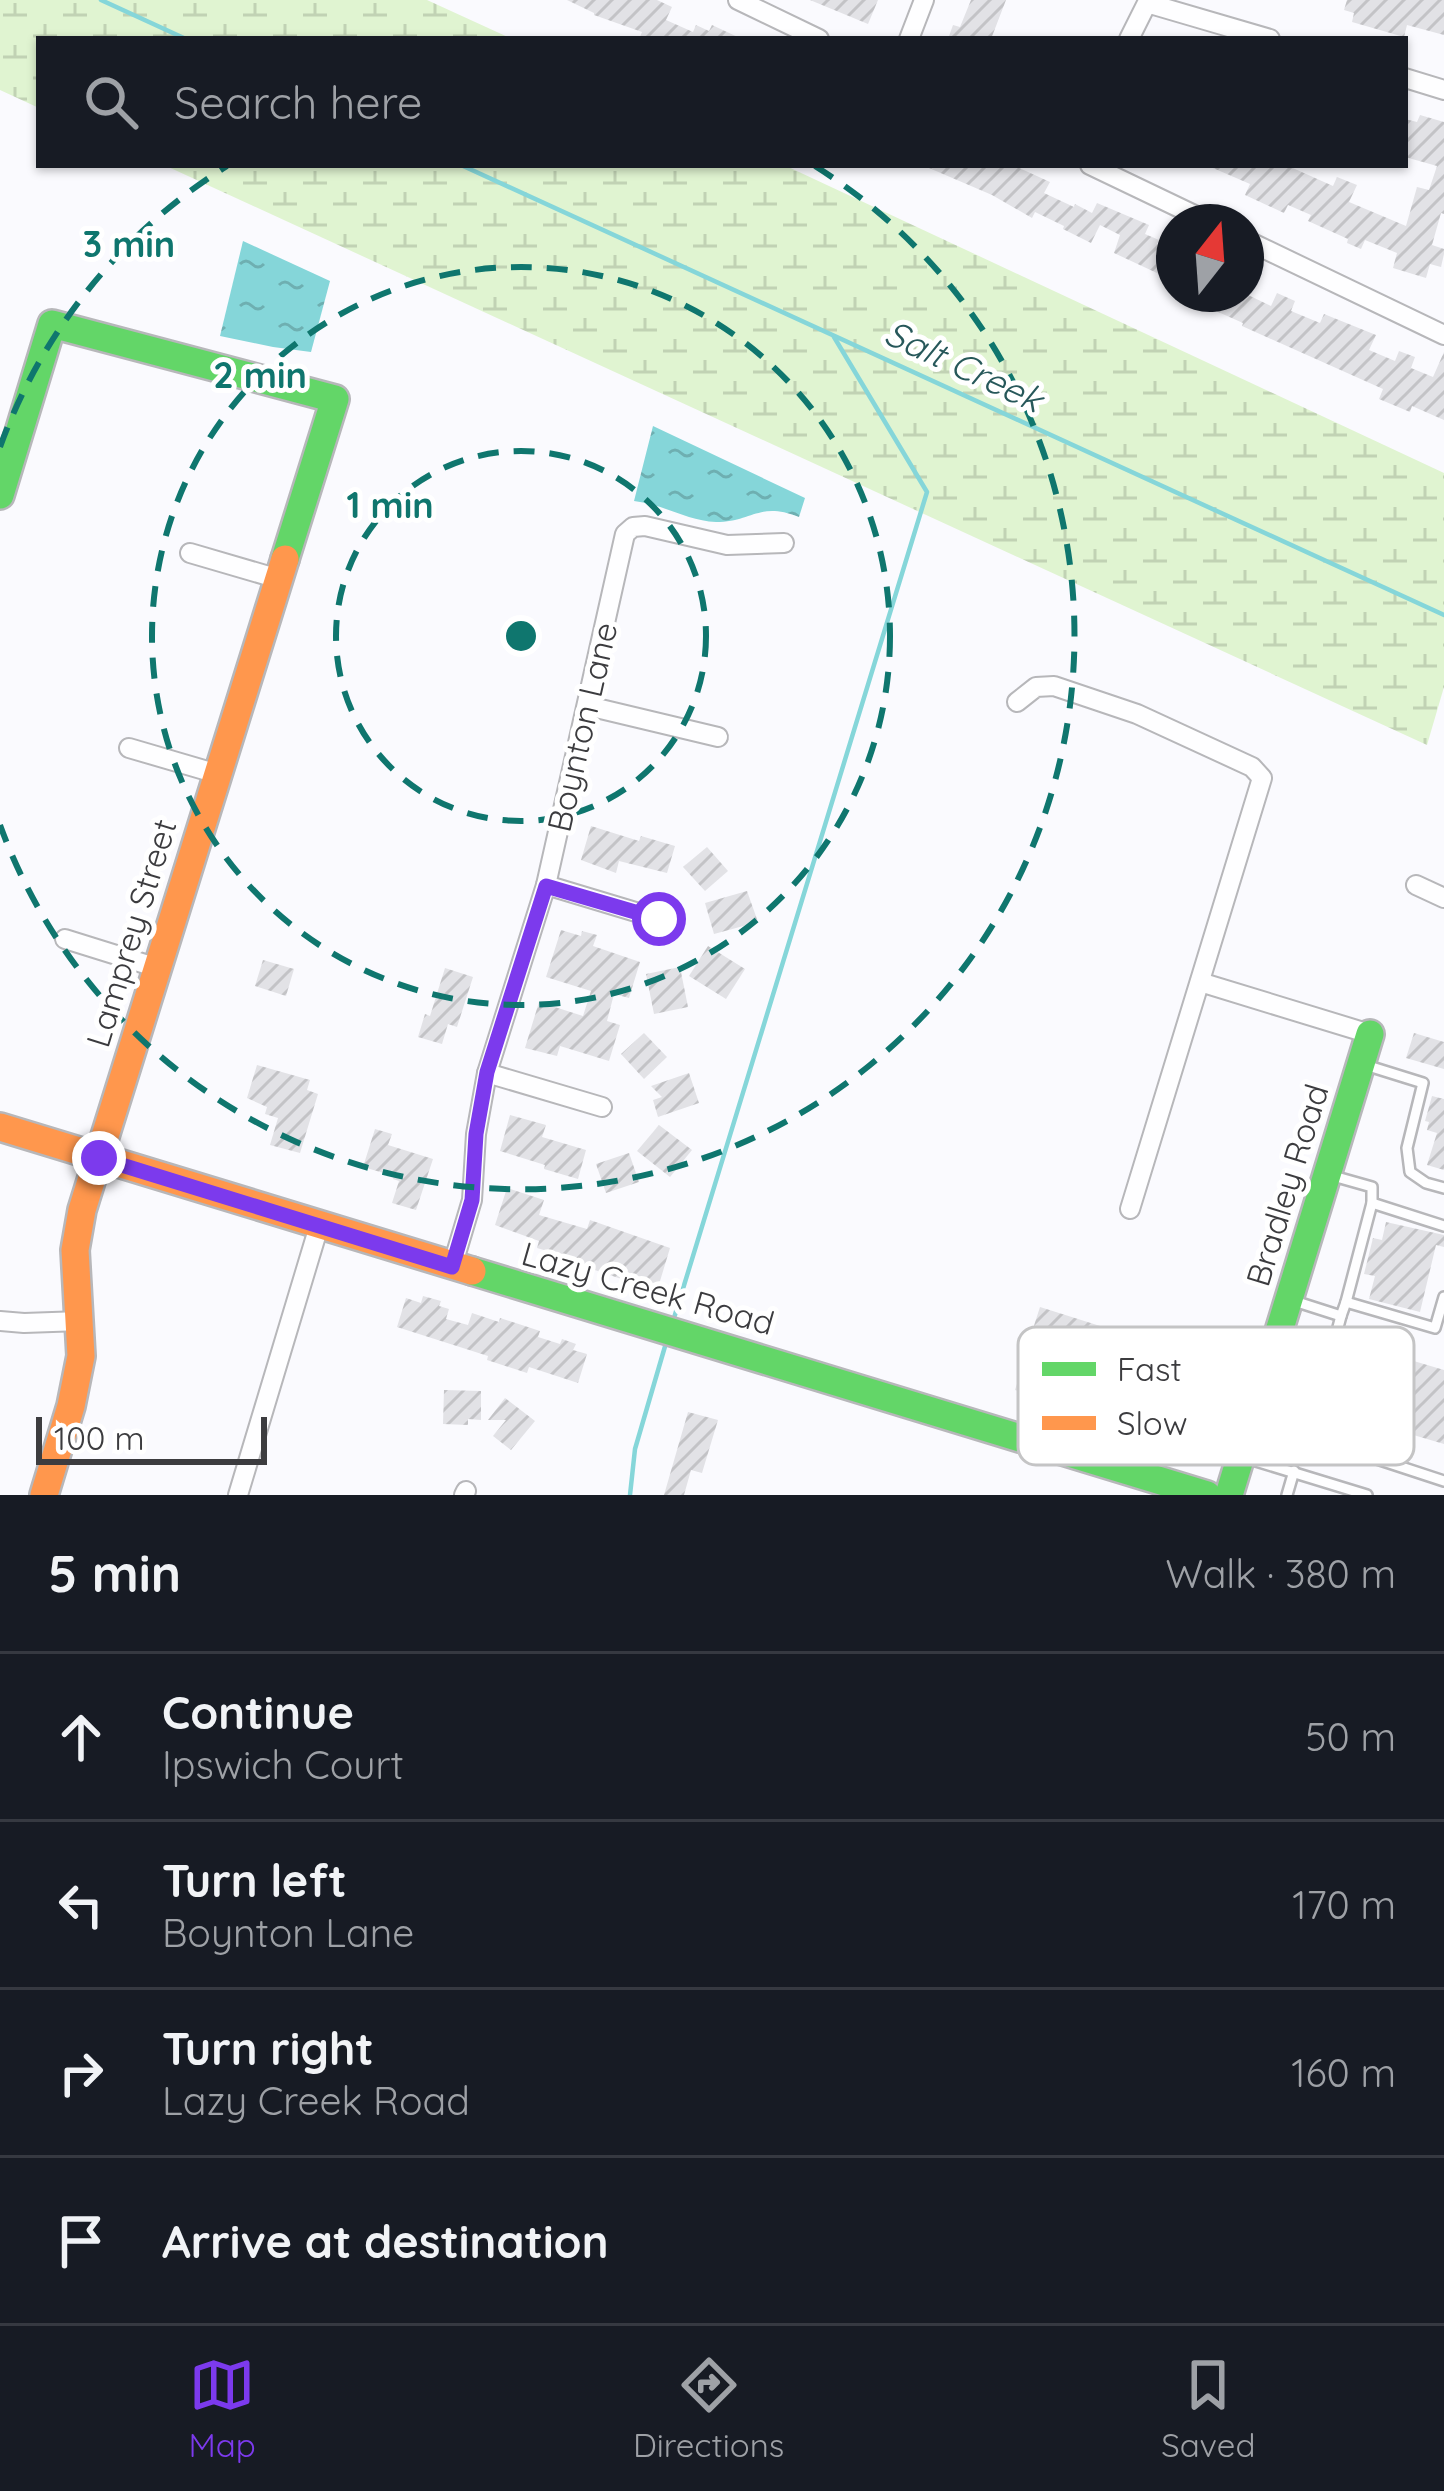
<!DOCTYPE html>
<html lang="en">
<head>
<meta charset="utf-8">
<style>
  :root { --surface:#171b24; --page:#20242c; --text:#f1f3f6; --muted:#9ea1a6; --line:#363941; --accent:#7c3aed }
  body { margin:0; font-family:Quicksand,sans-serif; background:var(--page); color:var(--text) }
  .compass { position:absolute; left:1156px; top:204px; width:108px; height:108px; border-radius:50%; background:var(--surface); box-shadow:0 3px 9px #0004; rotate:17deg }
  .scale { position:absolute; left:36px; bottom:30px; width:231px; box-sizing:border-box; padding-left:12px; border:6px solid #3c3c3f; border-top:0; font-size:33px; line-height:42px; white-space:nowrap; color:#3c3c3f; -webkit-text-stroke:9px #fff; paint-order:stroke }
  .stop { position:absolute; width:36px; height:36px; margin:-27px; border:9px solid #7c3aed; border-radius:50%; background:#fff }
  .stop.end { background:#7c3aed; border-color:#fff; box-shadow:0 3px 12px #0008 }
  .list { margin:0; padding:0; list-style:none }
  h2 { display:flex; justify-content:space-between; align-items:center; height:156px; margin:0; padding:0 48px; font-size:51px }
  h2 small { font-size:39px; font-weight:400; color:var(--muted) }
  .list li { display:grid; grid-template-columns:78px 1fr auto; gap:36px; align-items:center; box-sizing:border-box; height:168px; padding:0 48px; border-top:3px solid var(--line) }
  .list b { display:block; font-size:45px; white-space:nowrap }
  .list p { margin:0; font-size:39px; white-space:nowrap; color:var(--muted) }
  .list em { font-size:39px; font-style:normal; color:var(--muted) }
  .icon { flex:none; width:66px; height:66px; fill:none; stroke:currentColor; stroke-width:2; stroke-linecap:round; stroke-linejoin:round }
  .map { position:relative; flex:none; width:1444px; height:1495px; overflow:hidden }
  .search { position:absolute; background:var(--surface); box-shadow:0 3px 9px #0004; left:36px; right:36px; top:36px; height:132px; display:flex; align-items:center; gap:30px; box-sizing:border-box; padding:0 42px; border-radius:0px; color:var(--muted); font-size:45px }
  .sheet { height:828px; background:var(--surface) }
  nav { display:flex; justify-content:space-around; align-items:center; box-sizing:border-box; height:168px; border-top:3px solid var(--line); background:var(--surface); font-size:33px; color:var(--muted) }
  nav a { display:grid; justify-items:center; gap:6px }
  nav .on { color:var(--accent) }
  .map>svg:first-child { display:block }
</style>
</head>
<body>
<div class="map">
<svg width="1444" height="1495" viewBox="0 0 1444 1495">
  <defs>
    <pattern id="wetland-marsh" width="20" height="14" patternUnits="userSpaceOnUse" patternTransform="scale(3)"><rect width="20" height="14" fill="#e0f4d1"/><path d="M1 5h8M5 5V1M11 12h8M15 12V8" fill="none" stroke="#c1d2b4"/></pattern>
    <pattern id="water-ripples" width="26" height="14" patternUnits="userSpaceOnUse" patternTransform="scale(3)"><rect width="26" height="14" fill="#85d6d9"/><path d="M2 4q2-2 4 0t4 0M15 11q2-2 4 0t4 0" fill="none" stroke="#6eafb1"/></pattern>
    <pattern id="building-hatch" width="6" height="6" patternUnits="userSpaceOnUse" patternTransform="scale(3)"><rect width="6" height="6" fill="#e2e2e6"/><path d="M-1 1l2-2M0 6l6-6M5 7l2-2" fill="none" stroke="#c3c3c6"/></pattern>
  </defs>
  <rect width="100%" height="100%" fill="#fafafe"/>
  <g fill="url(#wetland-marsh)">
    <polygon points="0,0 427,0 512,39 39,39 39,108 0,90"/>
    <polygon points="164,165 784,165 1444,473 1444,687 1427,745"/>
  </g>
  <g fill="url(#water-ripples)">
    <polygon points="243,241 330,281 311,352 273,347 220,336"/>
    <path d="M653,426L805,498L799,517C759,501 752,522 716,522C687,521 663,504 634,501Z"/>
  </g>
  <g fill="none" stroke-linecap="round" stroke-linejoin="round">
    <g stroke="#85d6d9" stroke-width="4.5">
      <polyline points="101,0 186,39"/>
      <polyline points="461,165 1444,615"/>
      <polyline points="674,1318 927,492 834,337"/>
      <polyline points="630,1495 635,1449 666,1343"/>
    </g>
  </g>
  <g fill="url(#building-hatch)">
    <polygon points="567,0 657,0 672,7 666,20 693,32 696,25 709,31 712,25 742,39 639,39 642,32 594,15 594,13"/>
    <polygon points="810,0 878,0 868,24"/>
    <polygon points="971,0 1006,0 991,39 948,39 953,25 960,27"/>
    <polygon points="1347,0 1444,0 1444,35 1407,25 1404,37 1352,22 1354,13 1344,10"/>
    <polygon points="1420,115 1444,122 1444,214 1441,213 1432,245 1444,249 1444,254 1441,267 1430,264 1426,278 1393,268 1397,253 1365,240 1361,249 1347,243 1348,239 1308,221 1311,215 1288,205 1284,213 1245,195 1250,184 1206,165 1286,165 1333,186 1337,177 1357,185 1349,202 1406,226 1417,187 1429,190 1437,166 1405,157 1405,119 1417,122"/>
    <polygon points="922,165 1013,165 1050,182 1044,193 1074,207 1075,204 1092,213 1097,203 1149,225 1145,234 1159,240 1157,244 1174,251 1174,281 1114,253 1120,235 1100,225 1091,243 1063,229 1064,226 1035,212 1032,218 992,195"/>
    <polygon points="1277,293 1295,301 1291,311 1320,323 1324,314 1376,335 1369,350 1395,361 1399,351 1415,357 1411,368 1433,377 1444,352 1444,420 1412,406 1410,412 1379,399 1383,389 1242,326 1243,323 1200,304 1205,294 1246,294 1271,306"/>
    <polygon points="591,826 639,841 641,836 675,846 667,873 619,861 616,873 581,860"/>
    <polygon points="707,847 728,871 705,891 683,867"/>
    <polygon points="747,891 758,922 714,934 705,903"/>
    <polygon points="561,930 581,936 582,931 597,935 593,946 640,962 629,998 614,994 607,1021 620,1025 609,1061 560,1046 557,1056 525,1048 539,1002 583,1016 591,991 546,977"/>
    <polygon points="708,946 745,969 726,999 689,976"/>
    <polygon points="263,960 294,969 286,996 255,986"/>
    <polygon points="680,967 688,1007 654,1014 646,974"/>
    <polygon points="445,968 473,977 457,1027 448,1024 442,1044 418,1037 425,1014 430,1016"/>
    <polygon points="644,1033 667,1057 644,1079 621,1054"/>
    <polygon points="1414,1033 1444,1042 1444,1069 1406,1058"/>
    <polygon points="257,1065 310,1080 307,1090 318,1094 300,1153 270,1145 278,1118 265,1114 267,1107 247,1098"/>
    <polygon points="689,1073 699,1103 658,1117 653,1100 662,1097 651,1086"/>
    <polygon points="1432,1096 1444,1099 1444,1170 1427,1165 1437,1133 1427,1130 1429,1122 1425,1121"/>
    <polygon points="510,1115 546,1125 542,1137 586,1150 578,1179 544,1169 545,1165 500,1151"/>
    <polygon points="659,1125 692,1150 670,1177 637,1151"/>
    <polygon points="375,1129 392,1134 388,1145 433,1159 416,1210 392,1203 399,1181 393,1179 394,1176 363,1167"/>
    <polygon points="629,1153 639,1182 606,1193 596,1164"/>
    <polygon points="507,1188 544,1200 539,1215 587,1229 590,1220 670,1248 657,1291 577,1264 578,1260 537,1248 539,1241 495,1225"/>
    <polygon points="1386,1222 1444,1235 1444,1247 1436,1245 1420,1312 1369,1299 1375,1276 1364,1274 1373,1238 1382,1240"/>
    <polygon points="423,1296 441,1301 439,1306 449,1309 446,1319 468,1325 472,1313 499,1322 500,1318 540,1331 538,1337 560,1344 562,1339 576,1344 573,1350 587,1354 578,1383 529,1367 527,1373 487,1360 488,1356 397,1327 406,1298 421,1303"/>
    <polygon points="1040,1307 1135,1337 1139,1326 1171,1337 1168,1347 1195,1355 1169,1439 1144,1431 1141,1443 1107,1432 1110,1420 1015,1390 1027,1352 1022,1351 1027,1336 1030,1338"/>
    <polygon points="1370,1348 1444,1370 1444,1444 1349,1416 1355,1395 1368,1399 1376,1374 1364,1371"/>
    <polygon points="444,1390 481,1391 481,1420 468,1419 468,1425 443,1424"/>
    <polygon points="505,1398 535,1421 511,1450 493,1436 506,1420 488,1420"/>
    <polygon points="688,1412 718,1420 702,1473 691,1470 684,1495 664,1495"/>
  </g>
  <g fill="none" stroke-linecap="round" stroke-linejoin="round">
    <g stroke="#b7b7ba" stroke-width="14">
      <g id="lane">
        <polyline points="1362,1064 1423,1083 1407,1148 1410,1172 1426,1183 1444,1188"/>
        <polyline points="1333,1176 1372,1187 1372,1203 1444,1226"/>
        <polyline points="1291,1300 1341,1316 1346,1302 1435,1328 1444,1297"/>
        <polyline points="1346,1302 1372,1203"/>
        <polyline points="1341,1316 1337,1331 1344,1340 1316,1439 1444,1481"/>
        <polyline points="1246,1458 1367,1495"/>
        <polyline points="1287,1495 1294,1471"/>
      </g>
    </g>
    <g stroke="#b7b7ba" stroke-width="22">
      <g id="street">
        <polyline points="738,0 819,39"/>
        <polyline points="909,39 924,0"/>
        <polyline points="1129,39 1147,3 1270,39"/>
        <polyline points="1405,78 1444,90"/>
        <polyline points="1090,165 1209,222"/>
        <polyline points="1246,240 1444,335"/>
        <polyline points="190,553 279,579"/>
        <polyline points="1017,702 1036,687 1054,686 1137,714 1252,767 1262,778 1130,1209"/>
        <polyline points="588,706 718,737"/>
        <polyline points="129,748 218,774"/>
        <polyline points="546,885 659,919"/>
        <polyline points="1416,885 1444,898"/>
        <polyline points="65,939 158,968"/>
        <polyline points="1200,982 1370,1034"/>
        <polyline points="487,1073 602,1107"/>
        <polyline points="452,1267 472,1200 476,1134 487,1073 546,885 625,534 633,527 645,526 727,545 784,543"/>
        <polyline points="0,1321 24,1323 81,1321"/>
        <polyline points="238,1495 319,1226"/>
        <polyline points="464,1495 466,1491"/>
      </g>
    </g>
    <g stroke="#b7b7ba" stroke-width="32">
      <g id="fast">
        <polyline points="0,495 52,324 335,399 285,559"/>
        <polyline points="472,1271 1207,1495"/>
        <polyline points="1229,1495 1370,1034"/>
      </g>
    </g>
    <g stroke="#b7b7ba" stroke-width="32">
      <g id="slow">
        <polyline points="0,1127 472,1271"/>
        <polyline points="44,1495 71,1406 81,1356 75,1250 82,1210 285,559"/>
      </g>
    </g>
    <use href="#lane" stroke="#fefeff" stroke-width="9"/>
    <use href="#street" stroke="#fefeff" stroke-width="18"/>
    <use href="#fast" stroke="#63d668" stroke-width="27"/>
    <use href="#slow" stroke="#ff974d" stroke-width="27"/>
  </g>
  <g fill="none" stroke-linecap="round" stroke-linejoin="round">
    <polyline stroke="#7c3aed" stroke-width="15" points="99,1158 452,1267 472,1200 476,1134 487,1072 546,886 659,919"/>
  </g>
  <g fill="none" stroke="#0f766e" stroke-width="6" stroke-dasharray="21 15">
    <circle cx="521" cy="636" r="185"/>
    <circle cx="521" cy="636" r="369"/>
    <path d="M0 447A554 554 0 0 1 227 166M815 166A554 554 0 1 1 0 825"/>
  </g>
  <g text-anchor="middle" stroke-width="10" stroke-linejoin="round" paint-order="stroke">
    <g font-size="33" fill="#3c3c3f" stroke="#fff">
      <text transform="translate(582 727) rotate(-77)" y="12">Boynton Lane</text>
      <text transform="translate(131 933) rotate(-73)" y="12">Lamprey Street</text>
      <text transform="translate(1287 1185) rotate(-73)" y="12">Bradley Road</text>
      <text transform="translate(648 1288) rotate(16)" y="12">Lazy Creek Road</text>
    </g>
    <g font-size="36" font-style="italic" fill="#27585a" stroke="#fff">
      <text transform="translate(964 366) rotate(25)" y="13">Salt Creek</text>
    </g>
  </g>
  <rect x="1018" y="1327" width="396" height="138" rx="18" fill="#fff" stroke="#c4c4c5" stroke-width="3"/>
  <rect x="1042" y="1362" width="54" height="14" fill="#63d668"/>
  <rect x="1042" y="1416" width="54" height="14" fill="#ff974d"/>
  <g font-size="33" fill="#3c3c3f">
    <text x="1117" y="1381">Fast</text>
    <text x="1117" y="1435">Slow</text>
  </g>
  <circle cx="521" cy="636" r="18" fill="#0f766e" stroke="#fff" stroke-width="6"/>
  <g font-size="36" text-anchor="middle" font-weight="bold" fill="#0f766e" stroke="#fff" stroke-width="10" stroke-linejoin="round" paint-order="stroke">
    <text x="129" y="257">3 min</text>
    <text x="260" y="388">2 min</text>
    <text x="390" y="518">1 min</text>
  </g>
</svg>
<svg class="compass" viewBox="-18 -18 36 36"><path d="M0-13l5 13h-10z" fill="#e53935"/><path d="M0 13l5-13h-10z" fill="#9ea1a6"/></svg>
<div class="scale">100 m</div>
<div class="stop" style="left:659px;top:919px"></div>
<div class="stop end" style="left:99px;top:1158px"></div>
<div class="search"><svg class="icon" aria-label="search" viewBox="0 0 24 24"><circle cx="10" cy="10" r="6"/><path d="M15 15l6 6"/></svg>Search here</div>
</div>
<section class="sheet">
<h2>5 min<small>Walk · 380 m</small></h2>
<ul class="list">
<li><svg class="icon" aria-label="ahead" viewBox="0 0 24 24"><path d="M12 20V5M6 11l6-6 6 6"/></svg><div><b>Continue</b><p>Ipswich Court</p></div><em>50 m</em></li>
<li><svg class="icon" aria-label="left" viewBox="0 0 24 24"><path d="M17 20v-9H6M10 6l-5 5 5 5"/></svg><div><b>Turn left</b><p>Boynton Lane</p></div><em>170 m</em></li>
<li><svg class="icon" aria-label="right" viewBox="0 0 24 24"><path d="M7 20v-9h11M14 6l5 5-5 5"/></svg><div><b>Turn right</b><p>Lazy Creek Road</p></div><em>160 m</em></li>
<li><svg class="icon" aria-label="arrive" viewBox="0 0 24 24"><path d="M6 21V4h12l-3 4 3 4H6"/></svg><div><b>Arrive at destination</b></div></li>
</ul>
</section>
<nav>
<a class="on"><svg class="icon" aria-label="map" viewBox="0 0 24 24"><path d="M3 6l6-2 6 2 6-2v14l-6 2-6-2-6 2zM9 4v14M15 6v14"/></svg>Map</a>
<a><svg class="icon" aria-label="directions" viewBox="0 0 24 24"><path d="M12 3l9 9-9 9-9-9zM9 14v-3h6M13 9l2 2-2 2"/></svg>Directions</a>
<a><svg class="icon" aria-label="saved" viewBox="0 0 24 24"><path d="M7 4h10v16l-5-4-5 4z"/></svg>Saved</a>
</nav>
</body>
</html>
